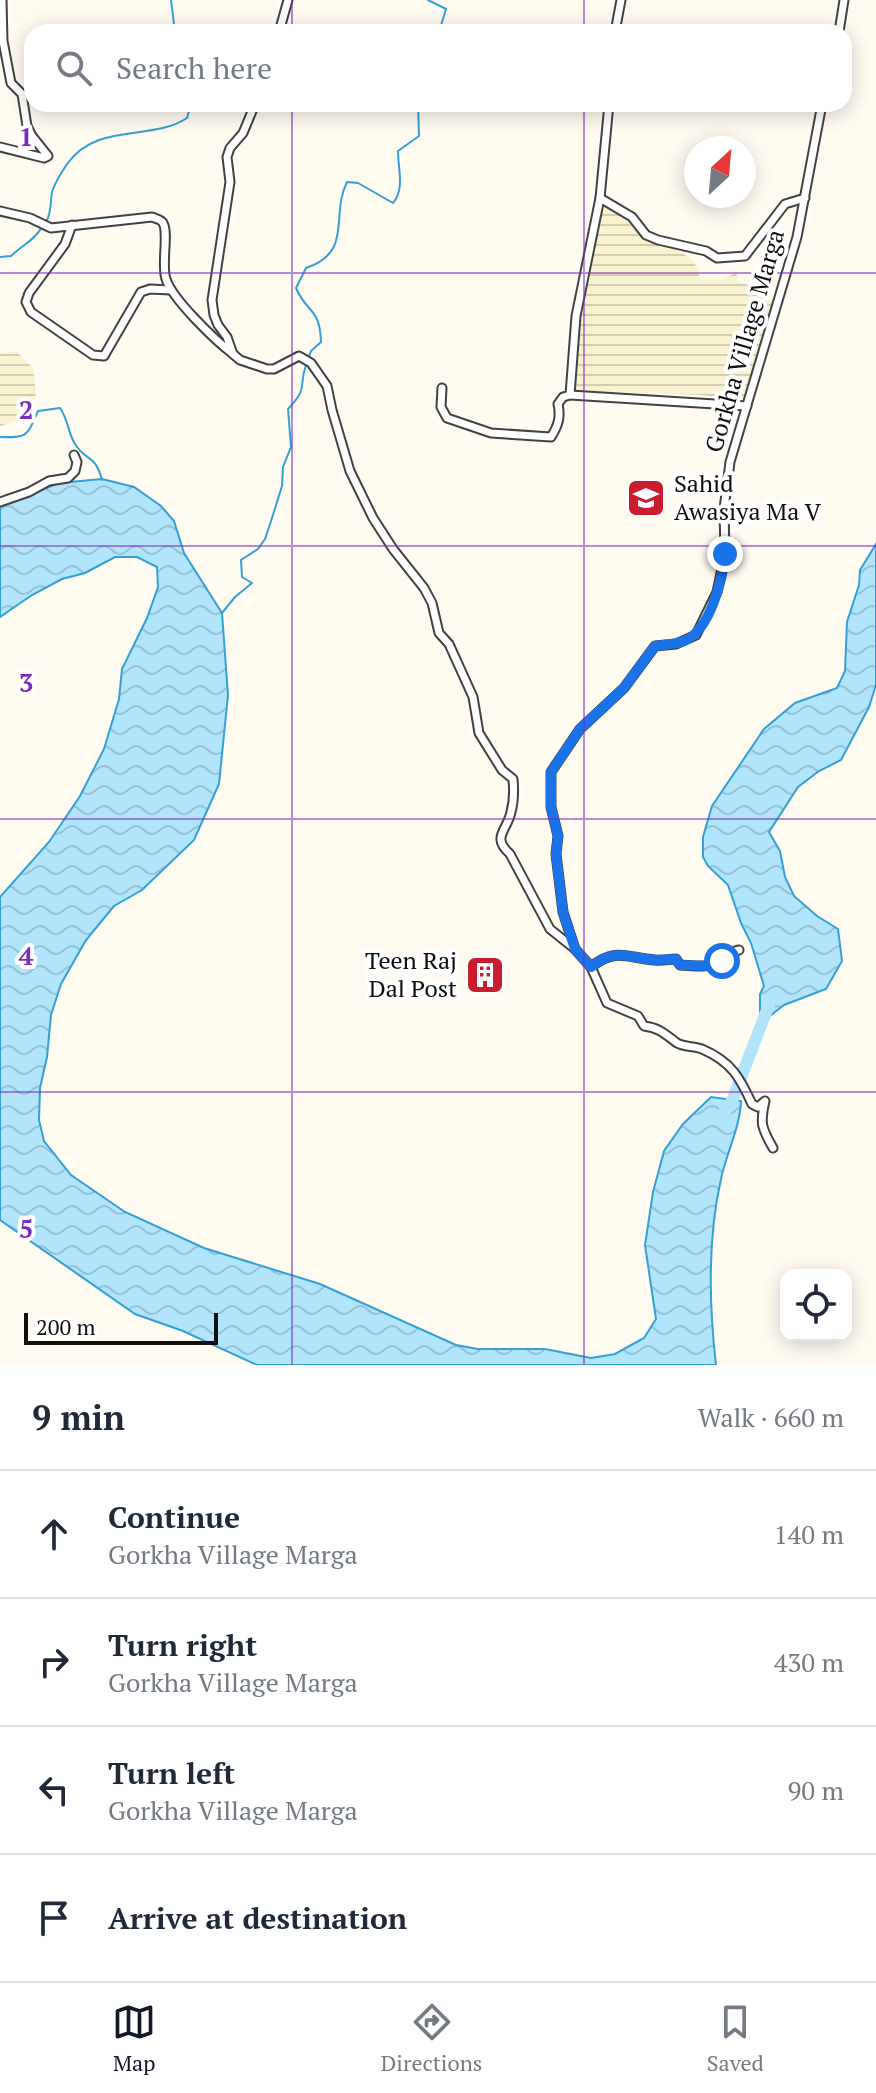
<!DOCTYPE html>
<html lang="en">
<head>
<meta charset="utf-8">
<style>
  :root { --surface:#fff; --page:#f2f2f3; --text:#1f2937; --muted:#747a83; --line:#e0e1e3; --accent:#111827 }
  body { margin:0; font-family:"PT Serif",serif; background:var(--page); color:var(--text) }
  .controls { position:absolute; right:24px; bottom:24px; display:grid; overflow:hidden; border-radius:16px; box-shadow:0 4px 20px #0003 }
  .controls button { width:72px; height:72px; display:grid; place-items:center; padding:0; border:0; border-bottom:2px solid var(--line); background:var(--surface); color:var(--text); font:40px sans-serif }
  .compass { position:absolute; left:684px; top:136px; width:72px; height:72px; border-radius:50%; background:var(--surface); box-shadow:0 4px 20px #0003; rotate:26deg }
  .scale { position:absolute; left:24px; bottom:20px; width:194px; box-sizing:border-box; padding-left:8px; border:4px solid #0f0f0f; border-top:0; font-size:22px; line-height:28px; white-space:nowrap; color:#0f0f0f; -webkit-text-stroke:6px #fff; paint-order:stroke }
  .stop { position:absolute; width:24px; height:24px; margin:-18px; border:6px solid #1a73e8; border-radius:50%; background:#fff }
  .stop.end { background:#1a73e8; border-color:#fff; box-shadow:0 2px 8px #0008 }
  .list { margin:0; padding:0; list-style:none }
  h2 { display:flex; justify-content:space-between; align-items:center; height:104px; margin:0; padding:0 32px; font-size:34px }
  h2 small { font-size:26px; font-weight:400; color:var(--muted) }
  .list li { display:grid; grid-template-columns:52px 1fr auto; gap:24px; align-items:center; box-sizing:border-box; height:128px; padding:0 32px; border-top:2px solid var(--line) }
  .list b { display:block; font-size:30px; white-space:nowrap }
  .list p { margin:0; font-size:26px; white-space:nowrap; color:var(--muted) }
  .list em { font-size:26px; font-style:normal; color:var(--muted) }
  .icon { flex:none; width:44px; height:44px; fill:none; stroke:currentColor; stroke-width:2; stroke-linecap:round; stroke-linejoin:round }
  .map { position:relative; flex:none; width:876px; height:1365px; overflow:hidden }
  .search { position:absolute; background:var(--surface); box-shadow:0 4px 20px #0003; left:24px; right:24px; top:24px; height:88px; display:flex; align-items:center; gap:20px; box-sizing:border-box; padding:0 28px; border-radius:24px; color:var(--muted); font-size:30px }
  .sheet { height:616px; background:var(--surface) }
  nav { display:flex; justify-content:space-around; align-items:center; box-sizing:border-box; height:112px; border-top:2px solid var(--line); background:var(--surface); font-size:22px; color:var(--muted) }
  nav a { display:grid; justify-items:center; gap:4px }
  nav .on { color:var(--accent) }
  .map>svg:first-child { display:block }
</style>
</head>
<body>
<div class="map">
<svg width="876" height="1365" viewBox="0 0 876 1365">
  <defs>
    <pattern id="farmland-rules" width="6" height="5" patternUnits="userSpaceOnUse" patternTransform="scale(2)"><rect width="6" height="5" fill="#f8f2cf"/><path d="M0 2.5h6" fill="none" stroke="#d3ceb1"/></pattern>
    <pattern id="water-waves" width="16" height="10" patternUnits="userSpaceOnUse" patternTransform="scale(2)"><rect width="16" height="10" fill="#b2e4fb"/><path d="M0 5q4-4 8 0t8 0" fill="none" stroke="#98c2d6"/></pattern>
  </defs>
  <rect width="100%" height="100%" fill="#fffbf1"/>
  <g fill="url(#farmland-rules)">
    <polygon points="602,202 640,232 689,257 698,268 700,280 720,280 736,273 739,283 764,288 762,297 773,302 745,400 701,395 576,391 577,340"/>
    <polygon points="16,351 33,368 36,395 30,413 13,422 0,426 0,354"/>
  </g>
  <g fill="url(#water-waves)" stroke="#33a0d7" stroke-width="2">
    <path d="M102,479L134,487L161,506L174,521L184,553L222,613L228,695L219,784L194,840L142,890L114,906L86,940L61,984L51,1015L47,1057L40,1088L39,1120L44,1141L71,1175L125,1212L204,1248L320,1284L456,1345L478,1349H545L591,1358L615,1354L644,1338L656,1319L645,1245L653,1192L664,1151L683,1124L711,1097L741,1101C740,1128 726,1154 721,1179C707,1240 709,1304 716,1365H257L183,1331L135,1314L0,1220V897L49,842L80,796L104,749L119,699L122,669L147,618L158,587L157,567L137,557H115L85,573L62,579L32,595L0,617V506L59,483Z"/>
    <polygon points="876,544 876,685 869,707 841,760 819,771 798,787 769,832 780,851 785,877 794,896 817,916 838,929 842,961 826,989 784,1005 770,1016 760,1013 760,994 764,986 751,943 741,923 728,885 708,866 703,857 703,837 712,806 764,729 795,703 837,688 845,671 847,622 859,585 860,570"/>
  </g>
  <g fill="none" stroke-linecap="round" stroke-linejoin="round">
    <g stroke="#33a0d7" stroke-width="2">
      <polyline points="171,0 175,32"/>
      <polyline points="428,0 446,9 439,32"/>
      <path d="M46,222C52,212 50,203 52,192C55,182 61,173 67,164C98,121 151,142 187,118L191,104"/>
      <path d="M0,257L11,256C22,245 34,241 42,227"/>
      <path d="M308,359L311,351L321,342C320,307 307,314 296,288L306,268C354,252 330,215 347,182L358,183L393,203C405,189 398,169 398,151L419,136L418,104"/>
      <path d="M0,437C28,438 27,436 38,411L60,408C68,419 68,433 75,444C86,462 95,453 102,480"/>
      <path d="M222,613L235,597L252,583L242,577L241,560L258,549L265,539L272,518L282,486L283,467L291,447L288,409C309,387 298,388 306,365"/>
    </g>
    <polyline stroke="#b2e4fb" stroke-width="12" points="723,1114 732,1101 770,1002"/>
    <g stroke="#424242" stroke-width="11">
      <g id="minor">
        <polyline points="279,32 288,0"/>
        <polyline points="615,32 621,0"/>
        <polyline points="839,32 844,0"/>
        <path d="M255,104L243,133L230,148L227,157L230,182L212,300L214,315L218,325L227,337L233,354L240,360L267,369H274L299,356L311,363L327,386L332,410L350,471L373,518L393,549L424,588L432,603L439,633L449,644L473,697L479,733L502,770L513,779C514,790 514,801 511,812C507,831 491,837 510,854L550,929L575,949"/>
        <polyline points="0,147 44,158 48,156 32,136 27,126 22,94 11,83 3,41 2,0"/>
        <polyline points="600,198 632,217 646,235 658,240 706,251 717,258 745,256 785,204 805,198"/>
        <path d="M0,211L30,218L51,228L152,217C156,219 161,219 163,223C169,233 161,265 166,279C172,299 216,341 233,354"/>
        <polyline points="72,225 65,244 29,293 26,302 31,312 93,355 104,356 141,292 150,289 171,290"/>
        <path d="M442,388L441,407L447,418L491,433L551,437C558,426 561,417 558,404L563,397L570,395L576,316L600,198L609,104"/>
        <polyline points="570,395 747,406"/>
        <polyline points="0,502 29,492 49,481 68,478 75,471 77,462 74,455"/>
        <path d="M739,950C729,952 730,956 722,961C710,968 693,966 680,965L676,959C669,959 662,961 655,960C627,958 616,947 591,967L575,949L563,912L556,854L558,836L551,807V772L580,729L624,688L655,646L676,644L696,635L717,592L725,554L724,509L730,462L797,237L822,104"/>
        <path d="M591,967L607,1003L638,1016L644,1026C660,1028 665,1034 677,1043C684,1047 694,1046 702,1049C732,1062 740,1078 752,1104L758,1107L765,1101C760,1123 761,1127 773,1148"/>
      </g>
    </g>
    <use href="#minor" stroke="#fff" stroke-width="7"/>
  </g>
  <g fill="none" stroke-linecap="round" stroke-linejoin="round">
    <path stroke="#1a73e8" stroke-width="10" d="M722,961L704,966L680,965L676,959C669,959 662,960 655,960C627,958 616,947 591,967L575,949L563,912L556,854L558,836L551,807V772L580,729L624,688L655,646C665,644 676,645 686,640C710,629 723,579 725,554"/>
  </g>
  <path fill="none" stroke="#7b2cbf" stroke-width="2" stroke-opacity="0.55" d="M292,0V32M584,0V32M292,104V1365M584,104V1365M0,273H876M0,546H876M0,819H876M0,1092H876"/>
  <defs>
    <g id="school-square" transform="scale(2)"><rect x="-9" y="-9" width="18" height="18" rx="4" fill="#ca1c2f" stroke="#fff"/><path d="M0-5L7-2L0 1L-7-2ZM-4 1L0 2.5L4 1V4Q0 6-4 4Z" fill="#fff"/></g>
    <g id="building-square" transform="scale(2)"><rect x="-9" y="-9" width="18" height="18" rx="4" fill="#ca1c2f" stroke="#fff"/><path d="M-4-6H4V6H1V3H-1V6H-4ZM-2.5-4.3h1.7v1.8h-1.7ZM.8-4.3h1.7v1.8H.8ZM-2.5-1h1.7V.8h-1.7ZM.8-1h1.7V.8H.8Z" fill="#fff"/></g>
  </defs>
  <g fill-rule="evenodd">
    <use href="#school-square" x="646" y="498"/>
    <use href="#building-square" x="485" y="975"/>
  </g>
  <g text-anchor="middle" stroke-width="8" stroke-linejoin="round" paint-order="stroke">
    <g font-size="24" fill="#0f0f0f" stroke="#fff">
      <text transform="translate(745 341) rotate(-74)" y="8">Gorkha Village Marga</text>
    </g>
    <g font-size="24" fill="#0f0f0f" stroke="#fff" text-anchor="start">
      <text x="674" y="492">Sahid<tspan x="674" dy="28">Awasiya Ma V</tspan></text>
      <text x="457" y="969" text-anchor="end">Teen Raj<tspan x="457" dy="28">Dal Post</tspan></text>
    </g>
  </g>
  <g font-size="26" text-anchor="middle" font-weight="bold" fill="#7b2cbf" stroke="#fff" stroke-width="8" stroke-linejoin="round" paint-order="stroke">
    <text x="26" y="146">1</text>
    <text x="26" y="419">2</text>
    <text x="26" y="692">3</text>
    <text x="26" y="965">4</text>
    <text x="26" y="1238">5</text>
  </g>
</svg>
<div class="controls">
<button><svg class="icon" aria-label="locate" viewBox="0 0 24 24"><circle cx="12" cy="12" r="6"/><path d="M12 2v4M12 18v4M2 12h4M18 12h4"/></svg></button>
</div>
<svg class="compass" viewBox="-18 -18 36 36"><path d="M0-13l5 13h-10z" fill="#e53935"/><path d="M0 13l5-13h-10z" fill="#747a83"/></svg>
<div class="scale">200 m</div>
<div class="stop" style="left:722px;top:961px"></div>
<div class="stop end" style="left:725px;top:554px"></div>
<div class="search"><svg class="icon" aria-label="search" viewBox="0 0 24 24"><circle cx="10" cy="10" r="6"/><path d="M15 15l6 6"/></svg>Search here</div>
</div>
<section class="sheet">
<h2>9 min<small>Walk · 660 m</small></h2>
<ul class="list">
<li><svg class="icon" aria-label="ahead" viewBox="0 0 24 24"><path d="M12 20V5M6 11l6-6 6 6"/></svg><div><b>Continue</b><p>Gorkha Village Marga</p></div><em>140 m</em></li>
<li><svg class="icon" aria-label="right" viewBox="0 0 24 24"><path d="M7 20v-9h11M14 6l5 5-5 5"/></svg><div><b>Turn right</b><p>Gorkha Village Marga</p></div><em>430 m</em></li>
<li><svg class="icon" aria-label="left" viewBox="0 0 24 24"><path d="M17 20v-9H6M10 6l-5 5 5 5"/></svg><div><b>Turn left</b><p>Gorkha Village Marga</p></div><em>90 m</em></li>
<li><svg class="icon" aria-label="arrive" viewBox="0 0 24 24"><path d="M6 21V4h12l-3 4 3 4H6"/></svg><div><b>Arrive at destination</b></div></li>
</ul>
</section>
<nav>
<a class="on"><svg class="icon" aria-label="map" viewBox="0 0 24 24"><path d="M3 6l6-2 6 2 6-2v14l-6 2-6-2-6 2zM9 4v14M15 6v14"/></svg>Map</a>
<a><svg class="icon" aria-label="directions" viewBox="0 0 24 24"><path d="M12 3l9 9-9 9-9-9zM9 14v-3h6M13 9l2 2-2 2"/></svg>Directions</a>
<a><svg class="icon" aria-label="saved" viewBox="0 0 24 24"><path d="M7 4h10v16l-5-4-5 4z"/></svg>Saved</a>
</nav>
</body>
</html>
